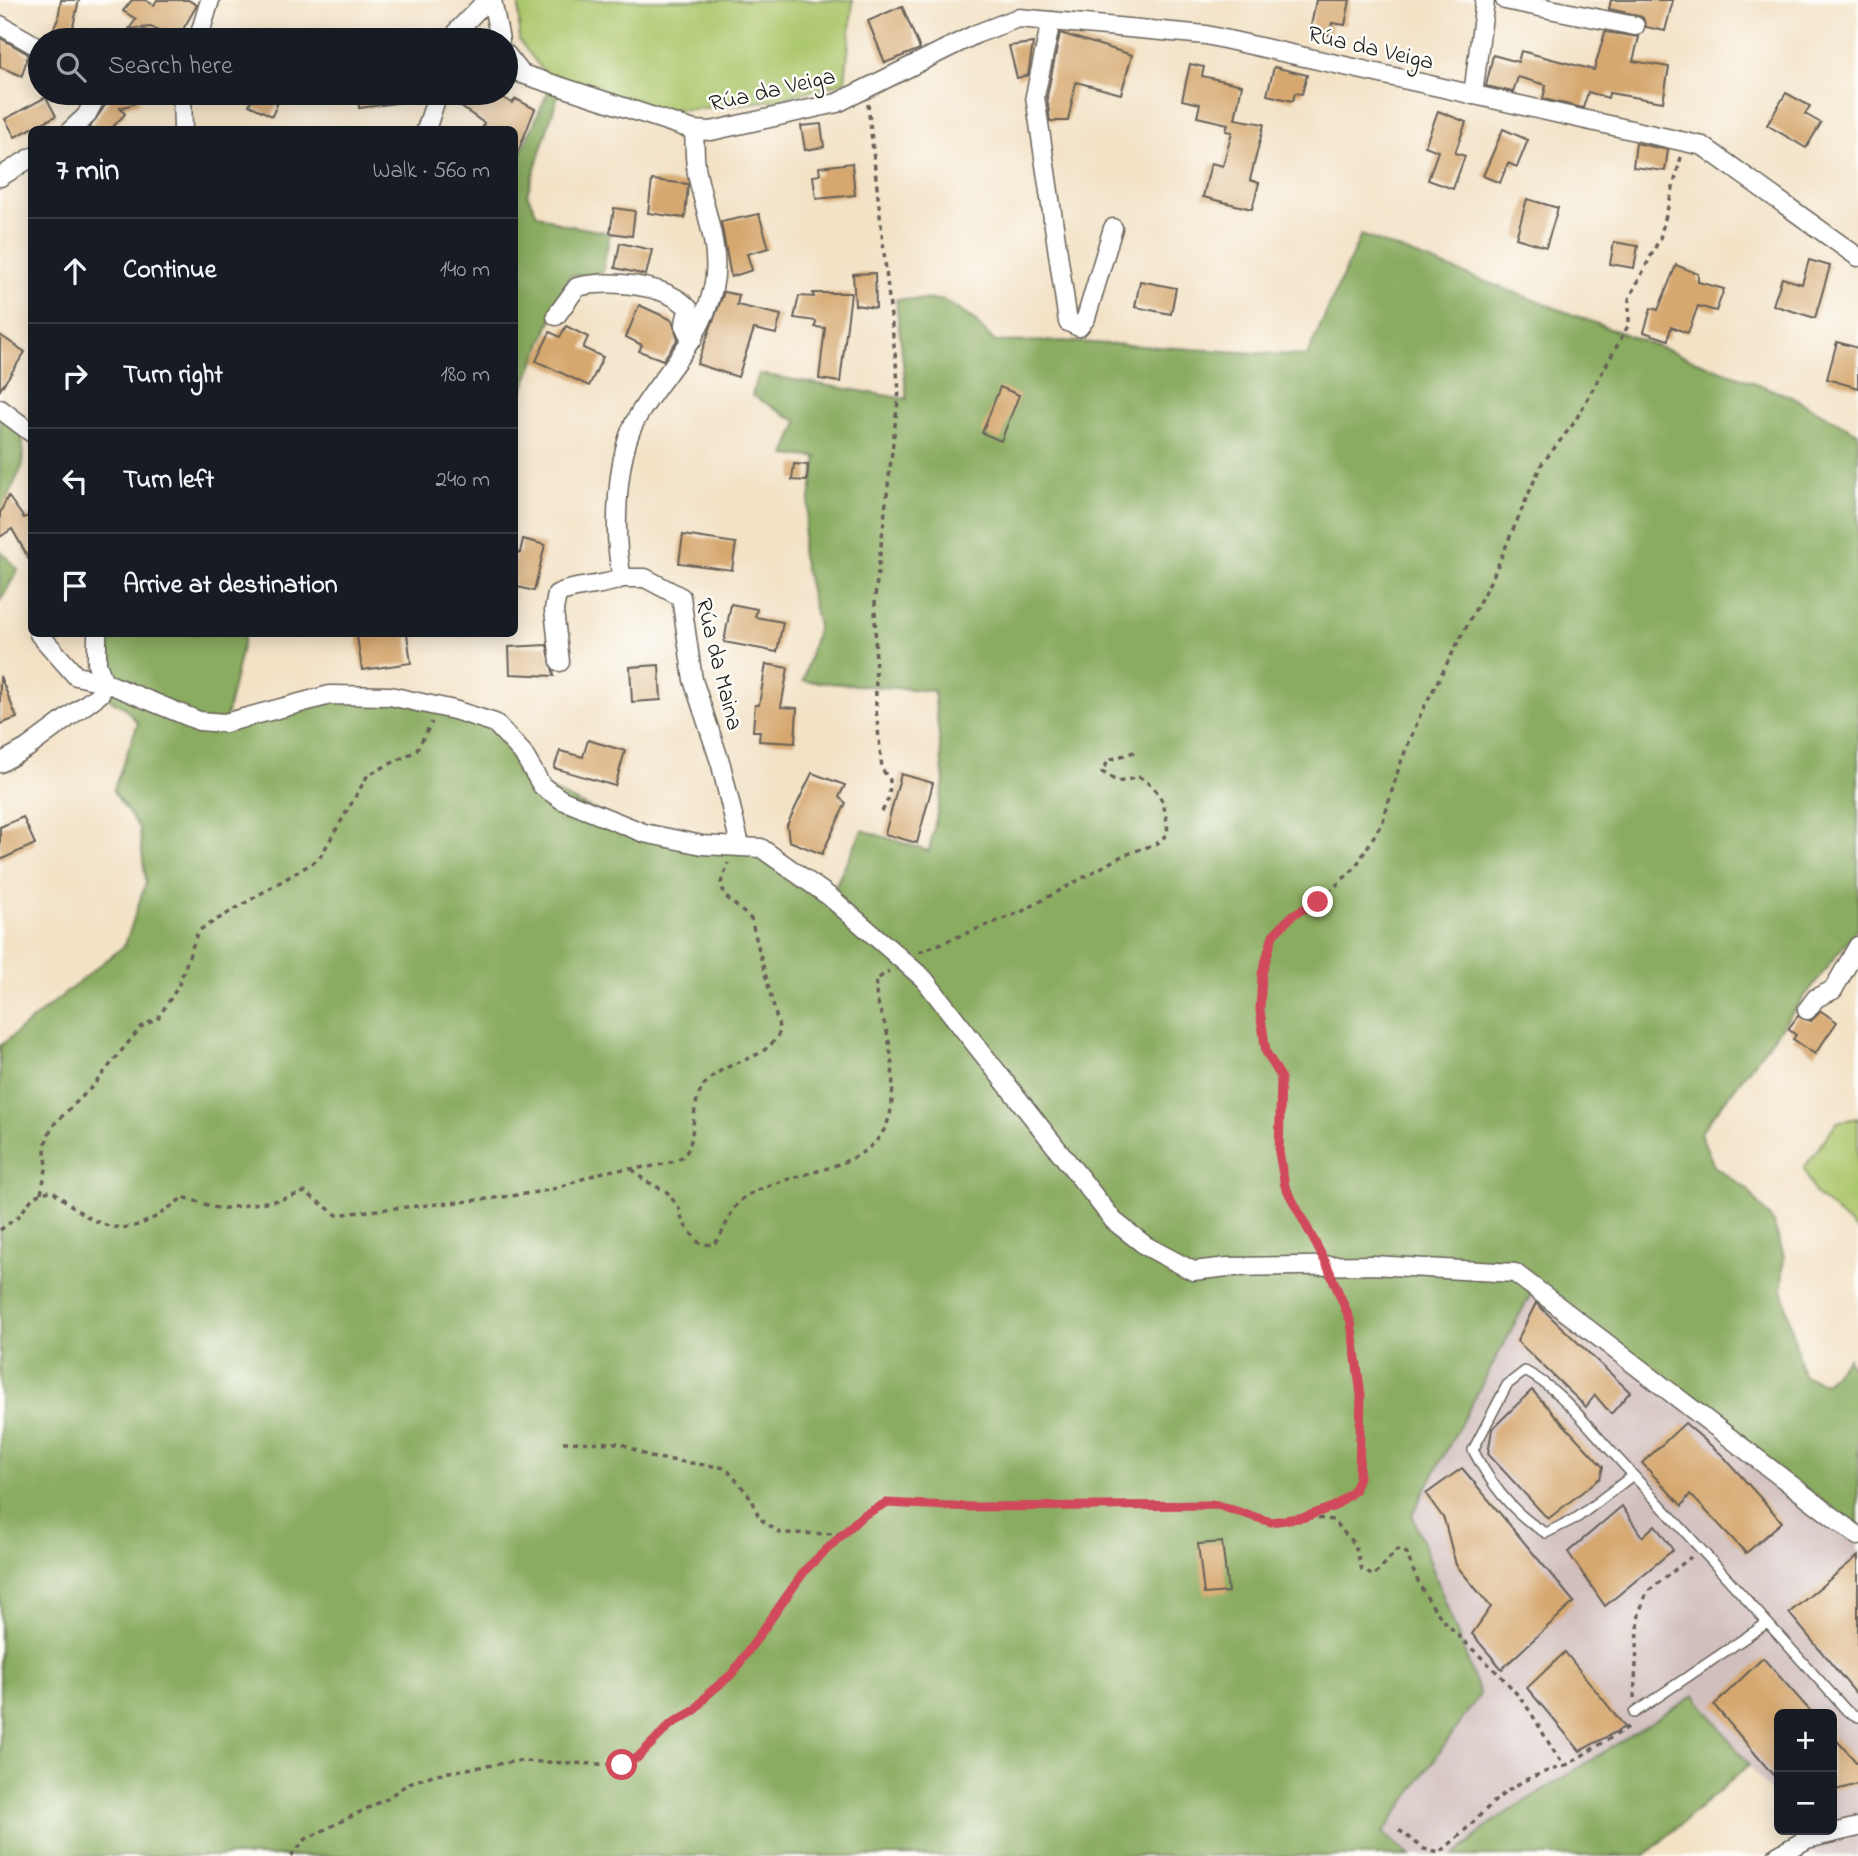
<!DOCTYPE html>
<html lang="en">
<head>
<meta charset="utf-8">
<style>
  :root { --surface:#171b24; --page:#20242c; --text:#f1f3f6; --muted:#9ea1a6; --line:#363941 }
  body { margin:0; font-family:"Indie Flower",sans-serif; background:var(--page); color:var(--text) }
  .controls { position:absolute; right:21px; bottom:21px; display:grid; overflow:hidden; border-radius:10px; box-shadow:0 4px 18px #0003 }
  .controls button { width:63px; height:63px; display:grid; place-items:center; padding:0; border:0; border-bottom:2px solid var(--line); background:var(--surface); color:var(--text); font:35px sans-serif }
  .stop { position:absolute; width:21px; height:21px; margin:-16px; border:5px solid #d1495b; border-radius:50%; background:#fff }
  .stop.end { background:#d1495b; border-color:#fff; box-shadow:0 2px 7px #0008 }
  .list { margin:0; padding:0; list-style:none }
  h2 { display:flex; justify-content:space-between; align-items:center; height:91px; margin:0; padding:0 28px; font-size:30px }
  h2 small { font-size:23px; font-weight:400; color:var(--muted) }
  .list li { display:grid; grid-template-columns:46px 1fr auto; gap:21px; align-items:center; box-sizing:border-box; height:105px; padding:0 28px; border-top:2px solid var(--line) }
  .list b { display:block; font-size:26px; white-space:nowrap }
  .list em { font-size:23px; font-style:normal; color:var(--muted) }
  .icon { flex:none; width:38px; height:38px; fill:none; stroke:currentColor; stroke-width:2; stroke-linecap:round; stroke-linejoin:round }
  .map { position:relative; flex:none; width:1858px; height:1856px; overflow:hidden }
  .search { position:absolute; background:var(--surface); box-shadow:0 4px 18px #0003; left:28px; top:28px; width:490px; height:77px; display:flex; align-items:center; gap:18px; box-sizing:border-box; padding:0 24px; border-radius:38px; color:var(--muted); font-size:26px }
  .panel { position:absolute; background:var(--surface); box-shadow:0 4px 18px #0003; left:28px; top:126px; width:490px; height:511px; border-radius:10px }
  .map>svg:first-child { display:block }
</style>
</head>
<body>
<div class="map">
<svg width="1858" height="1856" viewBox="0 0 1858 1856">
  <rect width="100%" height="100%" fill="#fdfcf7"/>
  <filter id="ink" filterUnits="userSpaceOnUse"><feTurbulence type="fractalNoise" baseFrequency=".0143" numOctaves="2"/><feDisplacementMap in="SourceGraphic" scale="14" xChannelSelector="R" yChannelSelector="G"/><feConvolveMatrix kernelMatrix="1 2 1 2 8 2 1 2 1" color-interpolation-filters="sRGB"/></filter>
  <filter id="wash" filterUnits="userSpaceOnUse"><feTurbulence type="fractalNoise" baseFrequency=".00686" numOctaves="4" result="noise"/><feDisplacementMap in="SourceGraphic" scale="28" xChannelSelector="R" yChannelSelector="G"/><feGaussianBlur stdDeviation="1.57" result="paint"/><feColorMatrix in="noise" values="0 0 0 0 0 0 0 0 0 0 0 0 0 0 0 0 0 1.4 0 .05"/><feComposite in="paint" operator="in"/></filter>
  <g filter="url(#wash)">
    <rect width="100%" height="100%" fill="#f3e2c6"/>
    <polygon fill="#d1bfbe" points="1534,1288 1858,1537 1858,1856 1815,1856 1799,1830 1832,1830 1832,1714 1779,1714 1779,1804 1695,1695 1495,1820 1454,1856 1408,1856 1382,1836 1479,1694 1412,1514"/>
    <g fill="#adc76d" stroke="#647244" stroke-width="2">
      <polygon points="519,0 853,0 845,82 775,100 694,109 639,110 552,83 519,40"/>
      <polygon points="1858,1118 1858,1231 1815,1194 1804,1168 1837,1122"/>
    </g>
    <g fill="#8aac60" stroke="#53643e" stroke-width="2">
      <polygon points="552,83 561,86 527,194 537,214 561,224 610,233 602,273 569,276 515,410 515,166"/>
      <polygon points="1361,235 1792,397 1858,433 1858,927 1700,1133 1714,1166 1748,1190 1773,1222 1784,1256 1782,1288 1803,1376 1825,1383 1848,1358 1858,1381 1858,1536 1534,1288 1412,1514 1480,1694 1383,1833 1410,1856 0,1856 0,1046 125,945 146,882 139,828 113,791 138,723 125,708 100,694 97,664 112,634 245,634 225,722 330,695 390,696 495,723 542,786 644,833 761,848 830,897 862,830 929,851 944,782 934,691 803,681 818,626 801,551 817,457 785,455 798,422 752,395 759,374 907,399 896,299 943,300 973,319 995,342 1060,341 1307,356"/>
      <polygon points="0,408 23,426 23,465 0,513"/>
      <polygon points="0,551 18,570 0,602"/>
      <polygon points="1695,1695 1749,1765 1644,1856 1454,1856 1495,1820"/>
    </g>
    <g id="blocks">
      <g fill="#d6a76e">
        <polygon points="61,0 79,0 72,31 79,40 48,40 58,19"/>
        <polygon points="132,0 145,0 154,5 157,0 188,0 197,5 177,40 174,40 151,27 129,29 136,19 123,11"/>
        <polygon points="1316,0 1350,0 1345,25 1332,23 1330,35 1310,31"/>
        <polygon points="1611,0 1673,0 1665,31 1646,27 1643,18 1638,15 1609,9"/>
        <polygon points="902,6 920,49 885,63 868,21"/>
        <polygon points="1605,32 1639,37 1633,61 1669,67 1663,102 1609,93 1608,98 1588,92 1583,108 1543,99 1546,85 1518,77 1513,92 1486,86 1493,55 1518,62 1521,51 1594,70"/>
        <polygon points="1060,33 1132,55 1121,94 1076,82 1068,121 1050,121 1047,96"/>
        <polygon points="0,38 28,54 22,76 0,67"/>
        <polygon points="1033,43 1028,75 1017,78 1009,46"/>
        <polygon points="1190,64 1204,67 1202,76 1242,85 1235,119 1264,124 1250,180 1259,183 1252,209 1203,197 1211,163 1223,166 1232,132 1226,131 1228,124 1197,117 1200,104 1182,100"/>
        <polygon points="1274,67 1307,75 1302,94 1295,93 1293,101 1267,95"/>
        <polygon points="254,93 282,93 272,116 249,105"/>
        <polygon points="358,93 403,93 404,102 359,108"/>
        <polygon points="466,93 495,93 512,103 516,99 535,109 515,159 514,130 482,130 484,123 457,104"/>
        <polygon points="1786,93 1810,106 1805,114 1821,123 1806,148 1767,125"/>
        <polygon points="113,94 143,101 120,108 125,114 110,130 88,130"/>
        <polygon points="46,97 56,116 15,137 5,119"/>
        <polygon points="1438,111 1466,122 1455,153 1465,156 1453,189 1428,180 1438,151 1425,146"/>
        <polygon points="821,124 824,147 805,150 801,126"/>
        <polygon points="1503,129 1528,140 1517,167 1508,163 1500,183 1483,176"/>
        <polygon points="1636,143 1668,150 1665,171 1633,167"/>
        <polygon points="852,163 855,195 816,199 813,176 820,175 819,167"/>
        <polygon points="652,180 688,184 685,218 648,213"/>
        <polygon points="1527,199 1558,208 1546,247 1516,238"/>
        <polygon points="614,208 635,211 632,236 610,233"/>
        <polygon points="759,214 769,248 747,254 752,270 731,277 721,222"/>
        <polygon points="1614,242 1638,246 1634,268 1610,264"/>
        <polygon points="620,243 652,250 646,275 615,268"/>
        <polygon points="1809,260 1830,266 1815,318 1773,305 1782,278 1802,284"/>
        <polygon points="1676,265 1698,274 1698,282 1724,289 1716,311 1698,306 1688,333 1671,327 1668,340 1644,332 1651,308 1658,310"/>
        <polygon points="875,273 876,308 855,305 853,274"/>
        <polygon points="1140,281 1176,288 1171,314 1135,307"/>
        <polygon points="724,292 739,295 737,305 781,315 776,334 754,329 738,377 697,364"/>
        <polygon points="813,293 851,293 840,382 819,379 825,328 815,327 816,321 794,318 799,296 814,297"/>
        <polygon points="639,305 672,320 678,339 663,360 639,351 642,345 626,337"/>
        <polygon points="566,326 588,337 583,348 603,357 589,386 536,361 550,332 560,337"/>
        <polygon points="0,335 25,352 0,390"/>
        <polygon points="1837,342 1858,348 1858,388 1827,379"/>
        <polygon points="1000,387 1019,395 1001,441 982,433"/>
        <polygon points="794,464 808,465 807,481 792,480"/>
        <polygon points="8,496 24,518 32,514 32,564 12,529 0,537 0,513"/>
        <polygon points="683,535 736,543 732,570 679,563"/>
        <polygon points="523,539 545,545 534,591 514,586 514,552 520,553"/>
        <polygon points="731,604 757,609 755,617 783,622 777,652 724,642"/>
        <polygon points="378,634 407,634 411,663 362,670 357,636"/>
        <polygon points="547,645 554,676 510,674 509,647"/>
        <polygon points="766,664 788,668 781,707 797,708 795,743 759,741 760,731 753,731 755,705 759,705"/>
        <polygon points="659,665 661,700 632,702 630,667"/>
        <polygon points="0,676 17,718 0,724"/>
        <polygon points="588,740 625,751 615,786 554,768 560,751 583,757"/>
        <polygon points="812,773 845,785 839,797 846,803 822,854 789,841 787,825"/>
        <polygon points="901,774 933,783 917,843 885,834"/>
        <polygon points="23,817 35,844 0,860 0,827"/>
        <polygon points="1821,1011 1837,1022 1815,1054 1793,1039 1796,1035 1788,1029 1798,1016 1811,1021"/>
        <polygon points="1536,1303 1630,1392 1611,1414 1595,1395 1586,1407 1517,1341"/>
        <polygon points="1532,1390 1603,1467 1600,1478 1548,1519 1488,1454 1492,1429"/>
        <polygon points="1685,1423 1723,1456 1782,1522 1746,1553 1690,1494 1682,1506 1642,1463"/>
        <polygon points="1462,1468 1574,1602 1502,1669 1472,1634 1491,1607 1456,1565 1444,1519 1426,1494"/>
        <polygon points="1622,1506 1642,1537 1655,1525 1673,1550 1605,1606 1568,1552"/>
        <polygon points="1222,1542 1228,1592 1204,1594 1198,1544"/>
        <polygon points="1858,1556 1858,1696 1789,1613"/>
        <polygon points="1565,1652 1625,1727 1580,1751 1527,1688"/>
        <polygon points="1763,1658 1813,1714 1779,1714 1779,1782 1714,1705"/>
        <polygon points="1832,1735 1858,1764 1858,1784 1832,1791"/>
      </g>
    </g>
  </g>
  <g filter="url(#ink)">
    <use href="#blocks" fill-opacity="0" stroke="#676158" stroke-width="2"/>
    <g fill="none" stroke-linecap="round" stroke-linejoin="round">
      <g stroke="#676158" stroke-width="12">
        <g id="lane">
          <path d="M1633,1475L1578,1517L1546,1533C1514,1515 1490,1483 1473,1450L1507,1385L1525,1371C1561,1390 1584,1422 1612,1452C1647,1490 1682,1529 1718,1568L1847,1711L1858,1717"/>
          <polyline points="1634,1713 1767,1623"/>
        </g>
      </g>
      <g stroke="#676158" stroke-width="21">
        <g id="street">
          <polyline points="492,0 500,40"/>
          <polyline points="1505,0 1635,26"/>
          <polyline points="1051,21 1035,96 1068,322 1079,327 1086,318 1113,228"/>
          <polyline points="0,25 40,48"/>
          <polyline points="134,40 137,38 145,40"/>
          <polyline points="198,40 210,0"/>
          <polyline points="455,40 458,30 487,0"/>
          <polyline points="506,54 522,74 694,130 711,131 837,103 976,34 1018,18 1206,35 1703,146 1858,257"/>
          <polyline points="182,93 183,130"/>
          <polyline points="1473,95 1485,0"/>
          <polyline points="71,130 86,116 98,93"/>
          <polyline points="426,130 438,93"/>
          <path d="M694,130C695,144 694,159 697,173C704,209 722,251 713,288C702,339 664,372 638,416C615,454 613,536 622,578H645L681,597L693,680L721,765L740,845"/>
          <polyline points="0,177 32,157"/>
          <path d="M556,316L577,287C608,280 667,283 689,309C684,323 682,328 693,339"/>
          <polyline points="0,409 32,433"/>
          <polyline points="97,634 97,664 104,682 199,721 225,723 330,695 390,696 454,710 495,723 522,752 542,786 562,800 644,833 702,845 761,848 830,897 924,979 1114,1221 1146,1246 1193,1271 1228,1267 1373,1265 1515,1273 1858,1536"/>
          <path d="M560,662L554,610L557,594C577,584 600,588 622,578"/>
          <polyline points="0,763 27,748 100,694 104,682 76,676 39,634"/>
          <polyline points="1807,1010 1816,998 1833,990 1858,946"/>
          <polyline points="1777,1856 1807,1839 1858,1827"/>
        </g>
      </g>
      <g stroke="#676158" stroke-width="3.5" stroke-dasharray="5 5" stroke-linecap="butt">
        <polyline points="868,104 899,391 875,597 876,709 882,769 890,780 889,797 882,812"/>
        <path d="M919,952L1023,911L1122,856L1158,843L1168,833C1165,807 1164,791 1139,777L1118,782L1102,772L1109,760L1137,751"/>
        <path d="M632,1169L644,1180L667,1192L679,1208L683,1223L699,1243L713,1245C727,1232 728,1208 745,1197C794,1166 887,1176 892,1101C894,1077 892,1055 887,1032C882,1013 874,1000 876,980L889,971"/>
        <polyline points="41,1193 47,1165 45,1151 47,1137 55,1123 92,1087 141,1027 158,1018 178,987 198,931 319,859 368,775 416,751 432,722"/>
        <path d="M0,1230L19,1216L34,1196L52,1190C104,1234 128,1243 183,1197L220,1209L279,1200L305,1192L337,1215C407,1205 479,1203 548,1190C569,1186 588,1175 609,1171C628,1168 672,1168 685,1154C697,1141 689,1103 705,1084C729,1056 765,1064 780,1031L751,919L725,896L721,883L728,863"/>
        <polyline points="1319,1249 1285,1186 1279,1152 1281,1077 1266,1053 1260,1010 1262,974 1273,935 1294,914 1318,902 1355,868 1383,821 1400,764 1422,711 1494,574 1541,465 1574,423 1629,324 1629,299 1660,238 1681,157"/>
        <polyline points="563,1442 620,1443 650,1457 726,1468 752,1499 759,1518 780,1533 839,1534"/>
        <path d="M1308,1517L1333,1520L1355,1545L1362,1570L1374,1576L1397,1550L1407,1553C1430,1628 1476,1643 1521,1699C1538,1720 1547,1745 1565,1766L1630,1726"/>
        <polyline points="1634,1698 1639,1613 1647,1592 1691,1557"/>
        <path d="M1399,1830L1424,1849L1439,1853C1489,1813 1497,1783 1565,1766"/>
        <polyline points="291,1856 306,1839 386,1799 409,1783 436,1774 518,1761 622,1765 637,1758 671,1724 694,1711 732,1674 806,1569 862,1516 886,1503 971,1507 1217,1505 1271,1522 1305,1516 1335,1506 1354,1491 1359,1477 1361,1395 1351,1322 1334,1281"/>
      </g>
      <use href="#lane" stroke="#fff" stroke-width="9"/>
      <use href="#street" stroke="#fff" stroke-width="18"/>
    </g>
  </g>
  <g fill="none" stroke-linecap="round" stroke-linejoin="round" filter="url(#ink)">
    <polyline stroke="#d1495b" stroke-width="9" points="622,1765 637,1758 671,1724 694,1711 708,1694 732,1674 806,1569 862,1516 886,1503 971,1507 1217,1505 1271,1522 1305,1517 1335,1506 1354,1491 1359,1477 1361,1395 1351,1322 1327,1265 1285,1186 1279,1152 1281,1077 1266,1052 1260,1010 1262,974 1273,935 1294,914 1318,902"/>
  </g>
  <g text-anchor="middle" stroke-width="5" stroke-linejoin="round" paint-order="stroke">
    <g font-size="24" fill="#1c1c1c" stroke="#fdfcf7">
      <text transform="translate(1371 47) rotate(13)" y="8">Rúa da Veiga</text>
      <text transform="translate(772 89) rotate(-13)" y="8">Rúa da Veiga</text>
      <text transform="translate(720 664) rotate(76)" y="8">Rúa da Maina</text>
    </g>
  </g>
</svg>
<div class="controls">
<button>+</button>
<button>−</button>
</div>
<div class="stop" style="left:622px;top:1765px"></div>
<div class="stop end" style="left:1318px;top:902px"></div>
<div class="search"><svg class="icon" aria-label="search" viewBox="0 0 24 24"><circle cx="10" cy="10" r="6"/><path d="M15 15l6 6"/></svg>Search here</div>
<section class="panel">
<h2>7 min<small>Walk · 560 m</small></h2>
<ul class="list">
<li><svg class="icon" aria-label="ahead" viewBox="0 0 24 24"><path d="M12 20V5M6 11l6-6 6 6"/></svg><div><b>Continue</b></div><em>140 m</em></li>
<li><svg class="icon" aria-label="right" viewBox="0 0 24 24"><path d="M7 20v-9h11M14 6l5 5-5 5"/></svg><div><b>Turn right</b></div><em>180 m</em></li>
<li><svg class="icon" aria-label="left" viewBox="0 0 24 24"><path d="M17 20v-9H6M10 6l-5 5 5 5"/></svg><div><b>Turn left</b></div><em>240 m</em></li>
<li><svg class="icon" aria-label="arrive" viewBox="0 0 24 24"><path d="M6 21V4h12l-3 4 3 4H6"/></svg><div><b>Arrive at destination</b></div></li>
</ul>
</section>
</div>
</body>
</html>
